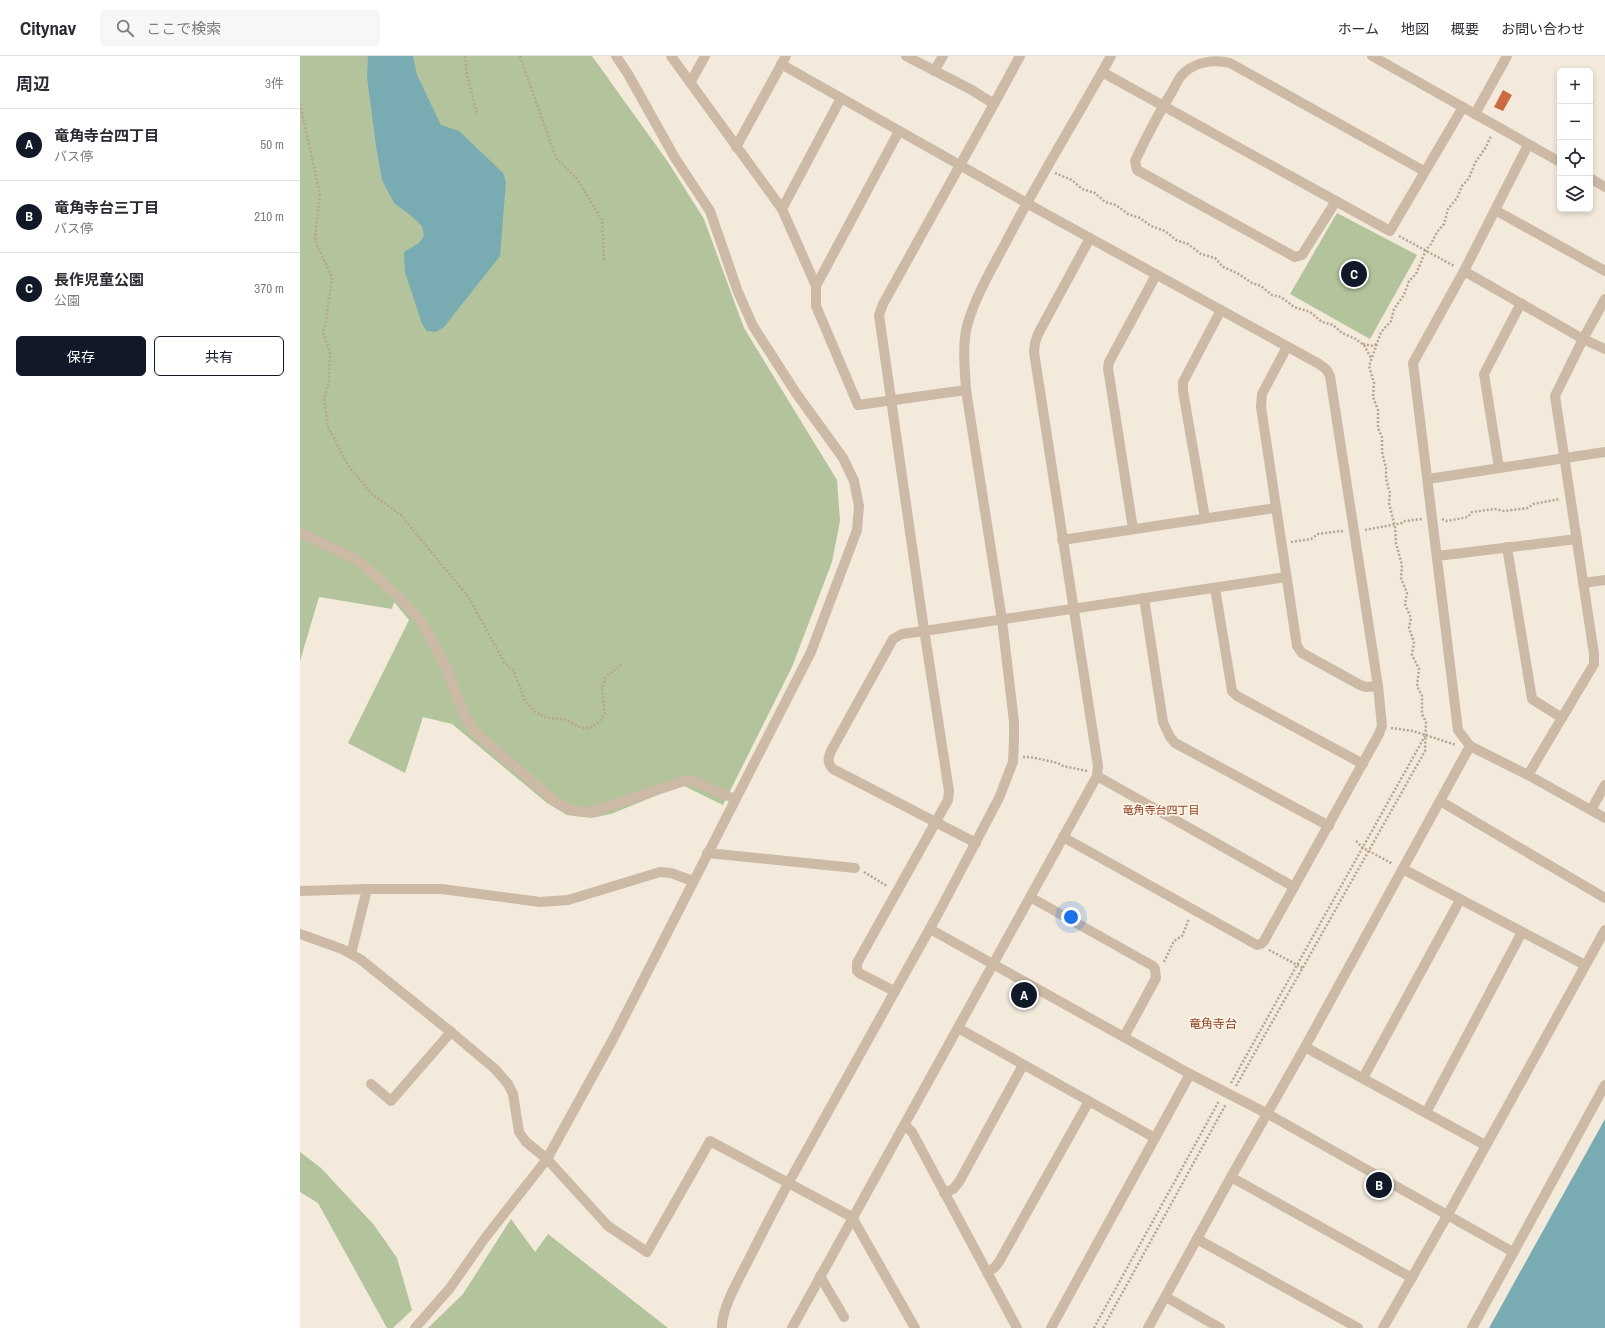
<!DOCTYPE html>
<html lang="ja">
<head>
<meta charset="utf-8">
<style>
  :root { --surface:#fff; --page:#f7f7f7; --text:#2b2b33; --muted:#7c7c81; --line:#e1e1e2; --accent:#111827 }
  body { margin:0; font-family:"Archivo Narrow","Noto Sans JP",sans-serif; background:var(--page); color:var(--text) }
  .controls { position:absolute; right:12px; top:12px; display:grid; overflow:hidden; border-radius:6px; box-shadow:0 2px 6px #0003 }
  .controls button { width:36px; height:36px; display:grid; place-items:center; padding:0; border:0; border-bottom:1px solid var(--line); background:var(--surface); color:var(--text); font:20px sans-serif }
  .you { position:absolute; left:771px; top:861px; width:14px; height:14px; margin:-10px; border:3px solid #fff; border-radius:50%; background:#1a73e8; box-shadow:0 0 0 6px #1a73e833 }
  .badge { display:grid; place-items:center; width:26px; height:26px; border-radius:50%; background:var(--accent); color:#fff; font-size:13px; font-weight:700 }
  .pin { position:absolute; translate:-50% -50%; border:2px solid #fff; box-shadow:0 1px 4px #0006 }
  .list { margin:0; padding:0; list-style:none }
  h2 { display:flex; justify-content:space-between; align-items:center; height:52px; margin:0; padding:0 16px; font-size:17px }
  h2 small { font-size:13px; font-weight:400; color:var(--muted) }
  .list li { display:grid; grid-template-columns:26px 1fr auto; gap:12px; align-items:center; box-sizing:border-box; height:72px; padding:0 16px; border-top:1px solid var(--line) }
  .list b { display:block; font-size:15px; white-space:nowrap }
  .list p { margin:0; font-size:13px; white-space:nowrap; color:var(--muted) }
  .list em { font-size:13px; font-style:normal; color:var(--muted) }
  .actions { display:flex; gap:8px; padding:12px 16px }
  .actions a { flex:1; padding:9px 0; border:1px solid var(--accent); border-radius:6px; text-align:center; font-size:14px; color:var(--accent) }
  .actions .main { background:var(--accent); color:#fff }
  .icon { flex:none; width:22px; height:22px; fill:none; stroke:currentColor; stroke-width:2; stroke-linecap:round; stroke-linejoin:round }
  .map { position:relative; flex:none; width:1305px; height:1272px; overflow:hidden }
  header { display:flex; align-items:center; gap:24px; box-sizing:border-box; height:56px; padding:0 20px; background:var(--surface); border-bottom:1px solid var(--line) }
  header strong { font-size:19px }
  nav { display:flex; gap:22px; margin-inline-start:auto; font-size:14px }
  .search { width:280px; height:36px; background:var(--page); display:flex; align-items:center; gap:10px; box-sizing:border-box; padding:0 14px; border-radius:6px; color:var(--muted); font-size:15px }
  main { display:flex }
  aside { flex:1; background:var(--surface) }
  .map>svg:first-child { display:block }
</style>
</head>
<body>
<header>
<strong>Citynav</strong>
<div class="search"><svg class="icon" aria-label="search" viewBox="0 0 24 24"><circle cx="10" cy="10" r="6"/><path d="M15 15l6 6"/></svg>ここで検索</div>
<nav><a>ホーム</a><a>地図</a><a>概要</a><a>お問い合わせ</a></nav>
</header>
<main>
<aside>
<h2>周辺<small>3件</small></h2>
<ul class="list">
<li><span class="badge">A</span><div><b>竜角寺台四丁目</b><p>バス停</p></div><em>50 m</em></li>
<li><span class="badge">B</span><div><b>竜角寺台三丁目</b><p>バス停</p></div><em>210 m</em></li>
<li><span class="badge">C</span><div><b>長作児童公園</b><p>公園</p></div><em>370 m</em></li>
</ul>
<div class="actions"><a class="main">保存</a><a>共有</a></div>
</aside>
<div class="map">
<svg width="1305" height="1272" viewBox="0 0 1305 1272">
  <rect width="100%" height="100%" fill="#f3eadc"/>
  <g fill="#b3c39b">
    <polygon points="0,0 292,0 368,106 404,163 444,272 537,424 540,465 532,506 492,611 423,749 382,729 311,758 291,762 267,759 247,747 152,668 123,661 105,717 48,687 109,564 94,546 92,553 19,541 0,605"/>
    <polygon points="1037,157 1117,199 1070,283 990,238"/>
    <polygon points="0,1096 21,1112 74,1169 97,1202 112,1254 93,1272 87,1272 18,1147 0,1136"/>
    <polygon points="211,1163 235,1196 248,1178 368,1272 128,1272 163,1238"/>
  </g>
  <g fill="#79acb2">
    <polygon points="68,0 113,0 117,19 141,69 159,75 203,117 206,126 200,200 144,271 136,276 127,275 122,268 105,216 104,196 119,187 124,180 122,170 110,159 94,147 82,124 76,90 67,21"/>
    <polygon points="1305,1063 1305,1272 1189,1272"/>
  </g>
  <polygon fill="#cc6b41" points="1203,34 1212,39 1203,55 1194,51"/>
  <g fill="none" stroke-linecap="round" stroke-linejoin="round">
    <g stroke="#b8a491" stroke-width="2.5" stroke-dasharray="2 2" stroke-linecap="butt">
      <polyline points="165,0 167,19 177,58"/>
      <polyline points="220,0 256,102 277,123 302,164 304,205"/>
      <polyline points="0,48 20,138 15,185 32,221 26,266 23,277 30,296 29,326 24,343 28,371 49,411 72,438 101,459 169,542 204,606 214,615 225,645 234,655 247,662 264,663 282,672 289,672 299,666 305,657 302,632 306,621 323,607"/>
      <polyline points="755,117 772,124 782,133 795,137 805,146 816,149 828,158 840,162 851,170 865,175 876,184 888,188 901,198 915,202 923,211 937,217 952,227 961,230 972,239 981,241 994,251 1010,256 1022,266 1033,269 1042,277 1054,282 1064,289 1071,302"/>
      <polyline points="1099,180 1154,210"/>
      <polyline points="1063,288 1073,290 1078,287"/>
      <polyline points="1142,463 1147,465 1168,461 1172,456 1195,453 1204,455 1228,452 1233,448 1260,443"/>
      <polyline points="1065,474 1102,467 1105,465 1122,463"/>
      <polyline points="991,486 1011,483 1018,478 1041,475 1044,476"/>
      <polyline points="1091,672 1113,675 1156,689"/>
      <polyline points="723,701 730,701 758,707 763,710 787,715"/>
      <polyline points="1056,785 1063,792 1093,808"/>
      <polyline points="564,816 587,830"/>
      <polyline points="969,894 1003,912"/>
      <polyline points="864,906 874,885 882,880 889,863"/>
      <polyline points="931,1027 1125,680"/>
      <polyline points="936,1030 1125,695 1126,666 1122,658 1122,640 1117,630 1119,613 1112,599 1114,586 1109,572 1111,562 1105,548 1107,537 1101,522 1102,509 1096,487 1095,471 1089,447 1090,437 1086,423 1086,412 1082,396 1082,381 1078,372 1078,354 1073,341 1074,327 1069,310 1081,276 1091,265 1094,253 1104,239 1109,225 1116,218 1126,194 1131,188 1137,176 1144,168 1148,153 1157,142 1162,130 1169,122 1175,107 1186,91 1191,80"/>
      <polyline points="794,1272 919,1045"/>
      <polyline points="803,1272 926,1048"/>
    </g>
    <g stroke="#ccbaa7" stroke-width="10">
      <polyline points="371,0 482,153 516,230 516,250 558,349 666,334"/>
      <polyline points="1072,0 1260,106"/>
      <polyline points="481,8 739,154 1019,308 1026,313 1030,320 1078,630 1082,670 1079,678 964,885 961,888 957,889 763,781"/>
      <polyline points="634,15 643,0"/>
      <polyline points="802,16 1090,175 1163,51"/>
      <polyline points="390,27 405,0"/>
      <polyline points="694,48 720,0"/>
      <polyline points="1175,58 1207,0"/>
      <polyline points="1228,89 1164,215 1113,307 1158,674 1170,690 1228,719 1305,762"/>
      <polyline points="436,91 486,0"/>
      <polyline points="1290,122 1305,131"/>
      <path d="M1036,145L1002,199L995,201L837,114L835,105C846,82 857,60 870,39C874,33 877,25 881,20C893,6 913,3 930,7L1124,115"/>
      <polyline points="482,153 541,42"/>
      <polyline points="1195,154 1305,215"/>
      <polyline points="1164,215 1283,283 1305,293"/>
      <polyline points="516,230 599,75"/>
      <polyline points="987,291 962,338 961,351 997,590 1002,597 1060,629 1066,631 1078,630"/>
      <polyline points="1199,412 1184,318 1221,247"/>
      <polyline points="1128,423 1305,396"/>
      <polyline points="905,462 883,335 883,326 921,254"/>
      <polyline points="833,473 808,312 809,306 856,219"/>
      <polyline points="0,477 56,503 99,541 121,565 147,613 164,659 174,675 257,747 274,755 291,756 384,725 393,725 435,743"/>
      <polyline points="762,484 975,452"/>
      <polyline points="1207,491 1232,643 1262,662"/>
      <polyline points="1137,500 1277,483"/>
      <polyline points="1283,527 1305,524"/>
      <polyline points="915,532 932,635 937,640 1063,708"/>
      <polyline points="844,542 863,666 870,681 875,687 1029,770"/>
      <polyline points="1228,719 1294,608 1294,598 1255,340 1283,283 1305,243"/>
      <polyline points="797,720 994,831"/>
      <polyline points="1140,745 1305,842"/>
      <polyline points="1291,754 1305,729"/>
      <path d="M676,787L533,713C527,707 528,702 531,695L593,583L602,578L624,575L986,521"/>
      <polyline points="407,797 555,812"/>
      <polyline points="1103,813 1285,909"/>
      <polyline points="0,835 67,833 142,833 240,846 268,844 360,816 371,817 393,825"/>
      <polyline points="730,841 853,910 855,913 856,922 824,981"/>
      <polyline points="630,873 890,1018 968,1058 1213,1196"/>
      <polyline points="0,878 42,893 60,903 151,976 195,1013 208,1028 213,1038 219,1076 226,1086 247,1103 308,1170 347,1196 410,1085 552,1161 615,1272"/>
      <polyline points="51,898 67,833"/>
      <polyline points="594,935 559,917 557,915 557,907 648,744 649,735 622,560 579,259 583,248 694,48 670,33 606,0"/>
      <polyline points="658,972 855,1082"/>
      <polyline points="1005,991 1185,1089"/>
      <polyline points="1063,1022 1160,844"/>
      <polyline points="71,1028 91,1045 151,976"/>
      <polyline points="1126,1057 1222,876"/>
      <polyline points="605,1069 612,1076 717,1272"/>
      <polyline points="931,1121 1112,1222"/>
      <polyline points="644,1137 653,1133 659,1126 723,1009"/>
      <polyline points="897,1183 1058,1272"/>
      <polyline points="687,1217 695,1211 699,1206 789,1045"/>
      <polyline points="520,1220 544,1261"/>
      <polyline points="866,1241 920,1272"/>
      <polyline points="115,1272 150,1232 185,1182 247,1103 313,983 511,596 557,474 559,450 554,425 543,402 496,337 453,270 438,236 410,155 375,102 328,18 316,0"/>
      <path d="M422,1272C421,1253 440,1221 449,1203C462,1177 475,1152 489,1126L639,856L699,742L713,706L714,684V666L702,564L666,334C665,313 662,291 667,270C675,241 691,214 705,188C738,124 776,63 811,0"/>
      <polyline points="492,1272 797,720 798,710 734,296 735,287 738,278 790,182"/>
      <polyline points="751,1272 890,1018"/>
      <polyline points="848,1272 931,1121 1005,991 1170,690"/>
      <polyline points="1083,1272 1147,1160 1305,874"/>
      <polyline points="1172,1272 1305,1029"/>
    </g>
  </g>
  <g text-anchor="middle" stroke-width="3.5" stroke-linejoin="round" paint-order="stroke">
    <g font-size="11" fill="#8c3d1c" stroke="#fbf3e8">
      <text x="861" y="758">竜角寺台四丁目</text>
    </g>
    <g font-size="12" fill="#8c3d1c" stroke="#fbf3e8">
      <text x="913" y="972">竜角寺台</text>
    </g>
  </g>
</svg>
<div class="controls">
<button>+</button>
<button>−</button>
<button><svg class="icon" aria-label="locate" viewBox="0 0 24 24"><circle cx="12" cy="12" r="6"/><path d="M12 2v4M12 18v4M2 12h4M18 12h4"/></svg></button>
<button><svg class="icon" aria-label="layers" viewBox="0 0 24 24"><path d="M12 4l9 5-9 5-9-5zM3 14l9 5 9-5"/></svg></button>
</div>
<div class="you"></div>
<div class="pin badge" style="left:724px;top:939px">A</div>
<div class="pin badge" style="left:1079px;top:1129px">B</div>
<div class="pin badge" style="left:1054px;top:218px">C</div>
</div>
</main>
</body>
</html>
